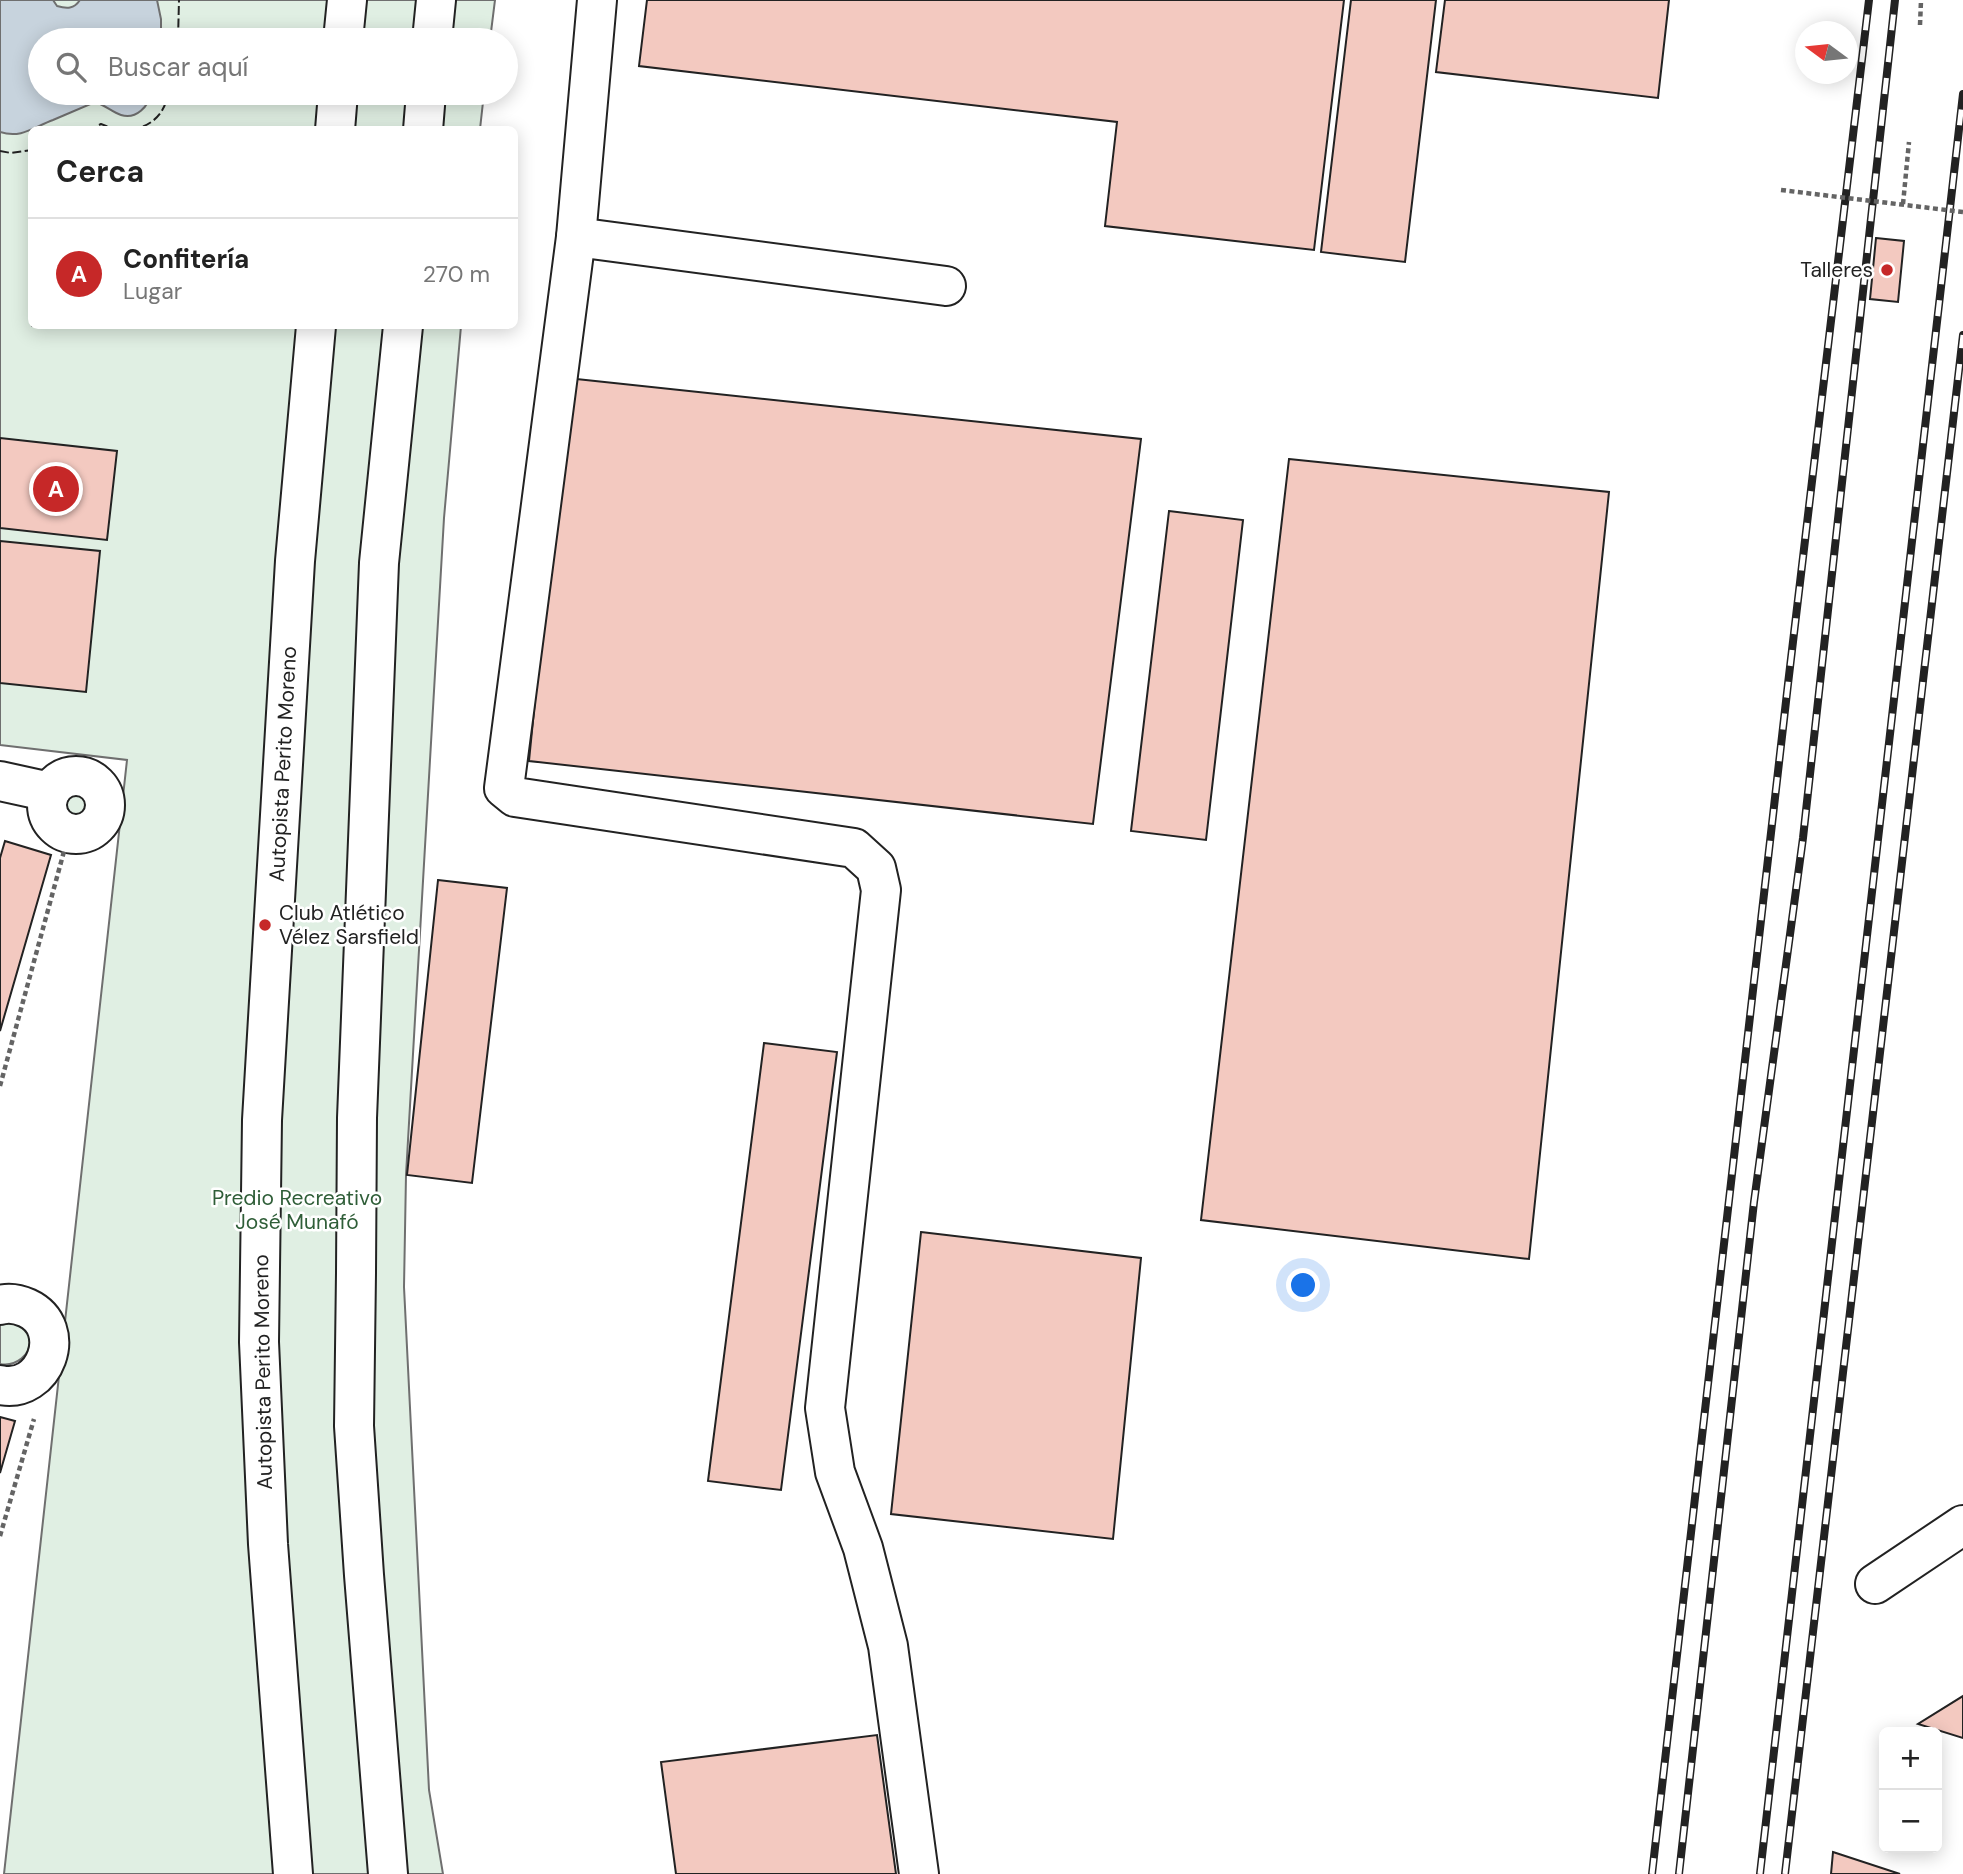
<!DOCTYPE html>
<html lang="es">
<head>
<meta charset="utf-8">
<style>
  :root { --surface:#fff; --page:#f2f2f2; --text:#222; --muted:#767676; --line:#e0e0e0; --accent:#c62828 }
  body { margin:0; font-family:"DM Sans",sans-serif; background:var(--page); color:var(--text) }
  .controls { position:absolute; right:21px; bottom:21px; display:grid; overflow:hidden; border-radius:10px; box-shadow:0 4px 18px #0003 }
  .controls button { width:63px; height:63px; display:grid; place-items:center; padding:0; border:0; border-bottom:2px solid var(--line); background:var(--surface); color:var(--text); font:35px sans-serif }
  .compass { position:absolute; left:1795px; top:21px; width:63px; height:63px; border-radius:50%; background:var(--surface); box-shadow:0 4px 18px #0003; rotate:285deg }
  .you { position:absolute; left:1304px; top:1286px; width:24px; height:24px; margin:-18px; border:5px solid #fff; border-radius:50%; background:#1a73e8; box-shadow:0 0 0 10px #1a73e833 }
  .badge { display:grid; place-items:center; width:46px; height:46px; border-radius:50%; background:var(--accent); color:#fff; font-size:23px; font-weight:700 }
  .pin { position:absolute; translate:-50% -50%; border:4px solid #fff; box-shadow:0 2px 7px #0006 }
  .list { margin:0; padding:0; list-style:none }
  h2 { display:flex; justify-content:space-between; align-items:center; height:91px; margin:0; padding:0 28px; font-size:30px }
  h2 small { font-size:23px; font-weight:400; color:var(--muted) }
  .list li { display:grid; grid-template-columns:46px 1fr auto; gap:21px; align-items:center; box-sizing:border-box; height:112px; padding:0 28px; border-top:2px solid var(--line) }
  .list b { display:block; font-size:26px; white-space:nowrap }
  .list p { margin:0; font-size:23px; white-space:nowrap; color:var(--muted) }
  .list em { font-size:23px; font-style:normal; color:var(--muted) }
  .icon { flex:none; width:38px; height:38px; fill:none; stroke:currentColor; stroke-width:2; stroke-linecap:round; stroke-linejoin:round }
  .map { position:relative; flex:none; width:1963px; height:1874px; overflow:hidden }
  .search { position:absolute; background:var(--surface); box-shadow:0 4px 18px #0003; left:28px; top:28px; width:490px; height:77px; display:flex; align-items:center; gap:18px; box-sizing:border-box; padding:0 24px; border-radius:38px; color:var(--muted); font-size:26px }
  .panel { position:absolute; background:var(--surface); box-shadow:0 4px 18px #0003; left:28px; top:126px; width:490px; height:203px; border-radius:10px }
  .map>svg:first-child { display:block }
</style>
</head>
<body>
<div class="map">
<svg width="1963" height="1874" viewBox="0 0 1963 1874">
  <rect width="100%" height="100%" fill="#fff"/>
  <g fill="#e0efe3" stroke="#6f6f6f" stroke-width="2">
    <polygon points="0,0 495,0 490,40 40,40 40,93 484,93 480,129 32,130 32,326 461,326 444,518 406,1175 404,1287 429,1790 443,1874 4,1874 127,760 0,745"/>
    <circle cx="76" cy="805" r="19"/>
    <path d="M0,1319L26,1328C27,1331 29,1335 30,1339C32,1355 15,1367 0,1364Z"/>
  </g>
  <path fill="#c7d3dd" stroke="#6f6f6f" stroke-width="2" d="M0,0H53L57,6C67,9 74,9 80,0H157L161,19V40H40V93H151C149,106 136,120 121,115C112,112 105,105 95,102C81,108 67,114 53,120C34,127 21,139 0,132Z"/>
  <g fill="#f3c9c0" stroke="#222" stroke-width="2">
    <polygon points="647,0 1344,0 1314,250 1105,226 1117,122 639,66"/>
    <polygon points="1351,0 1436,0 1405,262 1321,252"/>
    <polygon points="1445,0 1669,0 1658,98 1436,72"/>
    <polygon points="1876,238 1904,241 1898,302 1870,299"/>
    <polygon points="567,378 1141,439 1093,824 529,761"/>
    <polygon points="0,438 117,451 107,540 0,528"/>
    <polygon points="1289,459 1609,492 1529,1259 1201,1220"/>
    <polygon points="1169,511 1243,520 1206,840 1131,831"/>
    <polygon points="0,541 100,551 86,692 0,683"/>
    <polygon points="5,841 51,855 0,1031 0,858"/>
    <polygon points="438,880 507,888 472,1183 407,1175"/>
    <polygon points="764,1043 837,1052 781,1490 708,1481"/>
    <polygon points="921,1232 1141,1258 1113,1539 891,1514"/>
    <polygon points="0,1417 15,1421 0,1473"/>
    <polygon points="1963,1696 1963,1738 1918,1724"/>
    <polygon points="877,1735 896,1874 676,1874 661,1762"/>
    <polygon points="1833,1852 1900,1874 1831,1874"/>
  </g>
  <g fill="none" stroke-linecap="round" stroke-linejoin="round">
    <g stroke="#222" stroke-width="42">
      <g id="minor">
        <polyline points="597,0 576,237 504,788 515,797 854,848 876,868 881,890 825,1408 835,1472 863,1548 888,1646 919,1874"/>
        <polyline points="576,237 946,286"/>
        <circle cx="76" cy="805" r="29"/>
        <polyline points="0,781 50,792"/>
        <path d="M0,1305C10,1302 18,1304 27,1308C70,1328 45,1395 0,1385"/>
        <polyline points="1875,1584 1963,1525"/>
      </g>
    </g>
    <g stroke="#222" stroke-width="42">
      <g id="highway">
        <polyline points="343,40 347,0"/>
        <polyline points="432,40 436,0"/>
        <polyline points="335,130 338,93"/>
        <polyline points="423,130 426,93"/>
        <polyline points="293,1874 268,1544 259,1342 262,1120 295,561 316,326"/>
        <polyline points="388,1874 364,1575 354,1426 356,1273 357,1118 379,563 403,326"/>
      </g>
    </g>
    <g stroke="#646464" stroke-width="4.5" stroke-dasharray="5 3.5" stroke-linecap="butt">
      <polyline points="1920,25 1921,1"/>
      <polyline points="1903,204 1909,142"/>
      <polyline points="0,1086 69,833"/>
      <polyline points="0,1536 34,1419"/>
    </g>
    <use href="#minor" stroke="#fff" stroke-width="38"/>
    <use href="#highway" stroke="#fff" stroke-width="38"/>
    <g stroke="#222" stroke-width="8">
      <g id="rail">
        <polyline points="1652,1874 1788,684 1869,0"/>
        <polyline points="1679,1874 1754,1202 1803,838 1895,0"/>
        <polyline points="1760,1874 1963,94"/>
        <polyline points="1785,1874 1963,335"/>
      </g>
    </g>
    <use href="#rail" stroke="#fff" stroke-width="5" stroke-dasharray="16" stroke-linecap="butt"/>
    <polyline stroke="#646464" stroke-width="4.5" stroke-dasharray="5 3.5" stroke-linecap="butt" points="1781,190 1963,212"/>
    <g stroke="#222" stroke-width="2" stroke-dasharray="9 3.5" stroke-linecap="butt">
      <polyline points="178,40 179,0"/>
      <polyline points="99,125 101,124 117,130"/>
      <polyline points="77,130 86,127"/>
      <path d="M131,130C152,126 165,114 168,93"/>
      <polyline points="0,151 11,153 32,150"/>
    </g>
  </g>
  <g fill="#c62828" stroke="#fff" stroke-width="2.5">
    <circle cx="1887" cy="270" r="7"/>
    <circle cx="265" cy="925" r="7"/>
  </g>
  <g text-anchor="middle" stroke-width="5" stroke-linejoin="round" paint-order="stroke">
    <g font-size="21" fill="#222" stroke="#fff" text-anchor="end">
      <text x="1873" y="277">Talleres</text>
      <text x="279" y="920" text-anchor="start">Club Atlético<tspan x="279" dy="24">Vélez Sarsfield</tspan></text>
    </g>
    <g font-size="21" fill="#222" stroke="#fff">
      <text transform="translate(283 764) rotate(-87)" y="7">Autopista Perito Moreno</text>
      <text transform="translate(263 1372) rotate(-91)" y="7">Autopista Perito Moreno</text>
    </g>
    <g font-size="21" fill="#2f5e38" stroke="#fff">
      <text x="297" y="1205">Predio Recreativo<tspan x="297" dy="24">José Munafó</tspan></text>
    </g>
  </g>
</svg>
<div class="controls">
<button>+</button>
<button>−</button>
</div>
<svg class="compass" viewBox="-18 -18 36 36"><path d="M0-13l5 13h-10z" fill="#e53935"/><path d="M0 13l5-13h-10z" fill="#767676"/></svg>
<div class="you"></div>
<div class="pin badge" style="left:56px;top:489px">A</div>
<div class="search"><svg class="icon" aria-label="search" viewBox="0 0 24 24"><circle cx="10" cy="10" r="6"/><path d="M15 15l6 6"/></svg>Buscar aquí</div>
<section class="panel">
<h2>Cerca<small></small></h2>
<ul class="list">
<li><span class="badge">A</span><div><b>Confitería</b><p>Lugar</p></div><em>270 m</em></li>
</ul>
</section>
</div>
</body>
</html>
